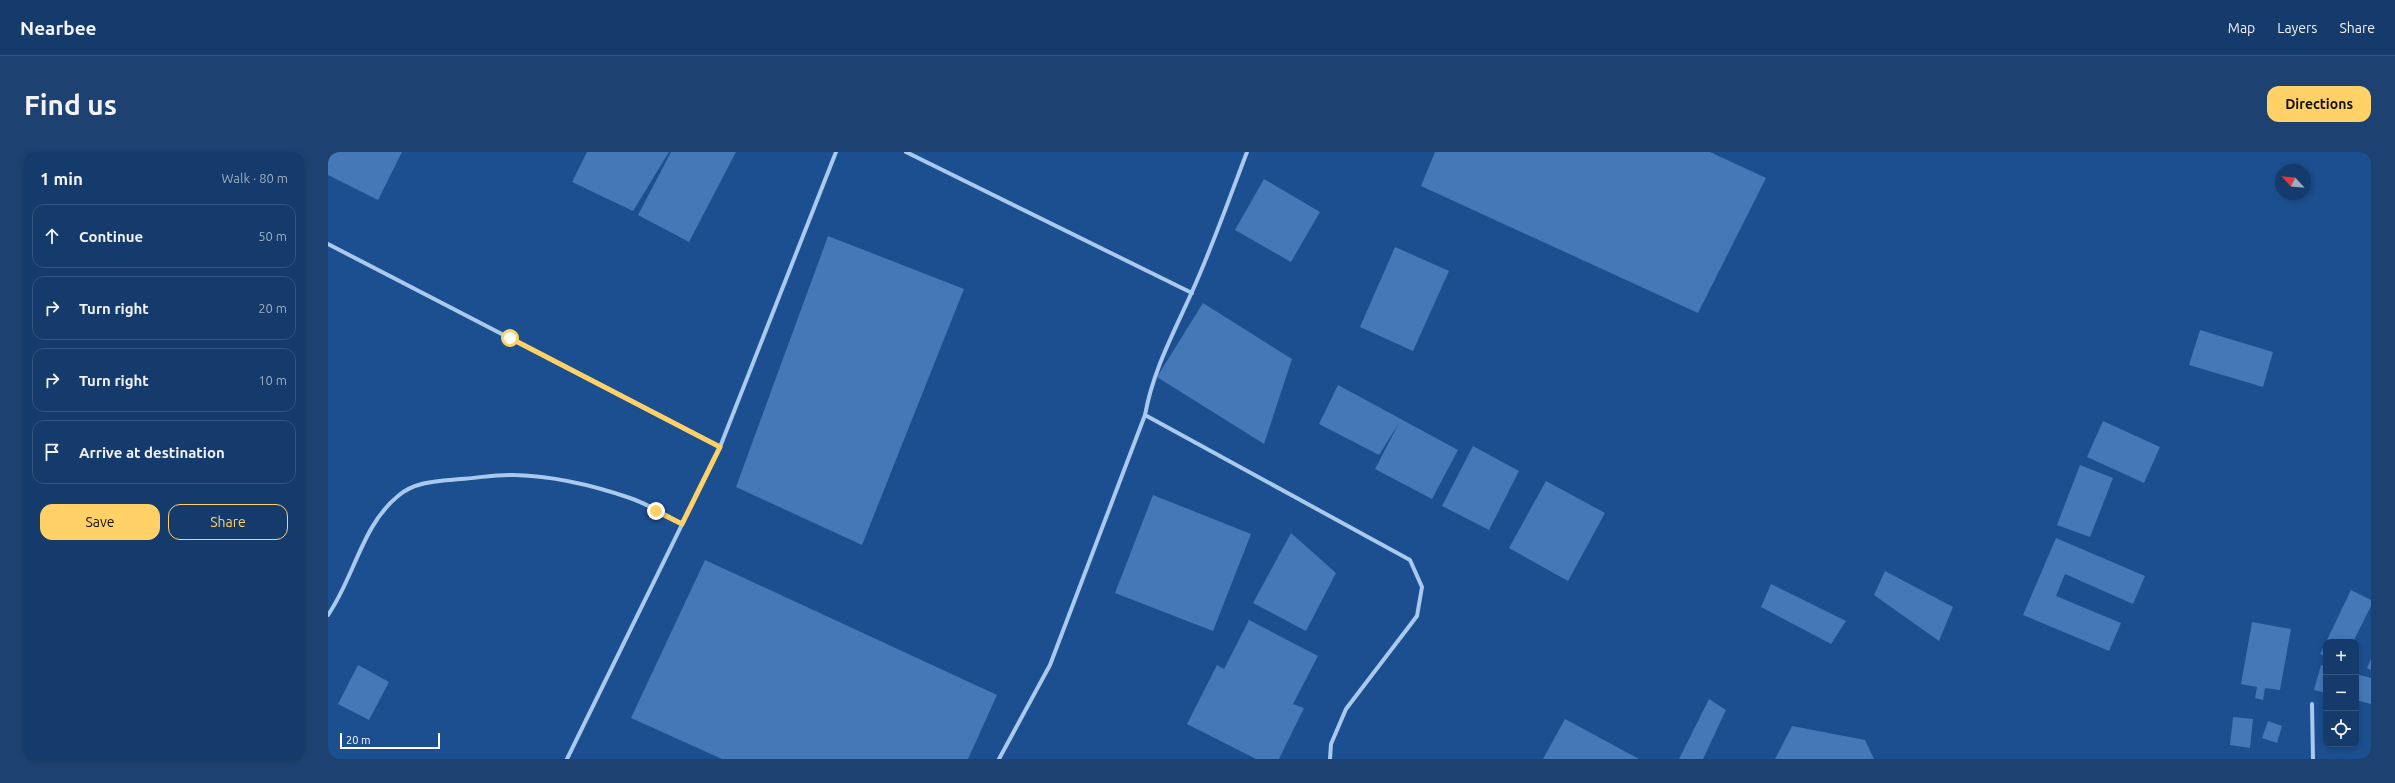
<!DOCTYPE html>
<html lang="en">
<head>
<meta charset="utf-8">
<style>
  :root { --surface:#143b6b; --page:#1d4271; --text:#f1f3f6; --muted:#9dadc1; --line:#33557e; --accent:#ffd166 }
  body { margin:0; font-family:Ubuntu,sans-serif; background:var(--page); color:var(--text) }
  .controls { position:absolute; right:12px; bottom:12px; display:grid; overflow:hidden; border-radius:8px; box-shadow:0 2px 6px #0003 }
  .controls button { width:36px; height:36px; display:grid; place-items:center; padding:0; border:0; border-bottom:1px solid var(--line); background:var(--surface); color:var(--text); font:20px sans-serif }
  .compass { position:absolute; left:1947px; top:12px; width:36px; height:36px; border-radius:50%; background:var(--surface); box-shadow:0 2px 6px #0003; rotate:296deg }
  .scale { position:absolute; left:12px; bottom:10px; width:100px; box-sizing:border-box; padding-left:4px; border:2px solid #fff; border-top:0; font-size:11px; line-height:14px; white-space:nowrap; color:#fff; -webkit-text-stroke:3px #1b4f8f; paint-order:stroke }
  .stop { position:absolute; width:12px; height:12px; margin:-9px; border:3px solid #ffd166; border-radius:50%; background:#fff }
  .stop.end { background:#ffd166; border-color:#fff; box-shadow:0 1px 4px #0008 }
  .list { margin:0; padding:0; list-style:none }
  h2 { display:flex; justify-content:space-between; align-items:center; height:52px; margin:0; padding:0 16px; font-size:17px }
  h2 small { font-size:13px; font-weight:400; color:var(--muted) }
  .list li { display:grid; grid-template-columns:26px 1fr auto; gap:12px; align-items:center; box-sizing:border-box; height:64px; margin:0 8px 8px; padding:0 8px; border:1px solid var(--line); border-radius:12px }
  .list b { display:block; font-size:15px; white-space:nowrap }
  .list em { font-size:13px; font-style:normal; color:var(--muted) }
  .actions { display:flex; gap:8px; padding:12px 16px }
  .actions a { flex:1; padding:9px 0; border:1px solid var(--accent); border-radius:12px; text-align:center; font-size:14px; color:var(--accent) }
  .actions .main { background:var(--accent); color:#111 }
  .icon { flex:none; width:22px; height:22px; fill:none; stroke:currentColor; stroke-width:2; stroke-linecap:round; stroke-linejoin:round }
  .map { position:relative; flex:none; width:2043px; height:607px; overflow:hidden; border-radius:12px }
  header { display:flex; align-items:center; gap:24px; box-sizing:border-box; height:56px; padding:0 20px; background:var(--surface); border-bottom:1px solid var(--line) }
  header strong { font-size:19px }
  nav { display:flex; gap:22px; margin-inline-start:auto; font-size:14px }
  .intro { display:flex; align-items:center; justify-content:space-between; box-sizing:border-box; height:96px; padding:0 24px }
  h1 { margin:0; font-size:28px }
  .button { padding:10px 18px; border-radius:12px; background:var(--accent); color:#111; font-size:14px; font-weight:700 }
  main { display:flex; gap:24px; padding:0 24px }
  aside { flex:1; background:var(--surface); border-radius:12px; box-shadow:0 2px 6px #0003 }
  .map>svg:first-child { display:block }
</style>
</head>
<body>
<header>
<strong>Nearbee</strong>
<nav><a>Map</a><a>Layers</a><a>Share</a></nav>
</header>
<div class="intro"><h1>Find us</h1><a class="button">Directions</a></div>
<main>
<aside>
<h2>1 min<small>Walk · 80 m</small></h2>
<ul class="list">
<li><svg class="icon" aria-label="ahead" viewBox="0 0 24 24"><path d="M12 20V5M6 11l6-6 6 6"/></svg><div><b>Continue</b></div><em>50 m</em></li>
<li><svg class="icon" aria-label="right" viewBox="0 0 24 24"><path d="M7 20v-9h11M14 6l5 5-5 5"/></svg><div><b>Turn right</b></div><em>20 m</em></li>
<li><svg class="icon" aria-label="right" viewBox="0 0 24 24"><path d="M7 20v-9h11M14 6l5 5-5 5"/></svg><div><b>Turn right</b></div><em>10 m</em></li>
<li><svg class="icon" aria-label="arrive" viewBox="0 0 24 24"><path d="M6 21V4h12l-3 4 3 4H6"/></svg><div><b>Arrive at destination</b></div></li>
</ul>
<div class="actions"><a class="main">Save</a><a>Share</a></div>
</aside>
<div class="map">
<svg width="2043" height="607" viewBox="0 0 2043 607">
  <rect width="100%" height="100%" fill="#1b4f8f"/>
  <g fill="#4478b7">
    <polygon points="0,0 74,0 50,48 0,23"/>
    <polygon points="259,0 341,0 305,59 244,30"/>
    <polygon points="343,0 408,0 361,90 310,63"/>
    <polygon points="1107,0 1382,0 1438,26 1370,161 1093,34"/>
    <polygon points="936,27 992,60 963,110 907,78"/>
    <polygon points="500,84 636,137 534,393 408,335"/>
    <polygon points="1067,95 1121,119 1085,199 1032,175"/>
    <polygon points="875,151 964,207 936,292 829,225"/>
    <polygon points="1872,178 1945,200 1935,235 1861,213"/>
    <polygon points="1010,233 1130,298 1104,347 1047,317 1071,271 1051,303 991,272"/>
    <polygon points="1775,269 1832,295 1816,331 1759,305"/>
    <polygon points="1145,294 1191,319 1161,378 1114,354"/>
    <polygon points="1752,313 1785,326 1762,385 1729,373"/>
    <polygon points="1218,329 1277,361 1240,429 1181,396"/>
    <polygon points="825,343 923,382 885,479 787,441"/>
    <polygon points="963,381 1008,421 978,479 925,451"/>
    <polygon points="1728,386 1817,424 1805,452 1737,422 1728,444 1793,471 1781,499 1695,463"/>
    <polygon points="377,408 669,543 640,607 394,607 303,566"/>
    <polygon points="1557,419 1625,455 1611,489 1546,443"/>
    <polygon points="1443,432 1518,469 1503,492 1433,455"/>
    <polygon points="2023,438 2043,448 2043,454 2025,490 1998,490"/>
    <polygon points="921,468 990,504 965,552 976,556 951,607 928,607 859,572 889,513 896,517"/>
    <polygon points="1924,470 1963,477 1952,538 1937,536 1935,548 1927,546 1929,535 1913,532"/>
    <polygon points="1998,490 1998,505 1992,502"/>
    <polygon points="2043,507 2043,518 2039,516"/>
    <polygon points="30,513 61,530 41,568 10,552"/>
    <polygon points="1993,513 1998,515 1998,541 1986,538"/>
    <polygon points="2028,522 2043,526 2043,552 2028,548"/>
    <polygon points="1381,547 1398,558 1375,607 1351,607"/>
    <polygon points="1905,565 1925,567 1922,596 1902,593"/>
    <polygon points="1237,567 1311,607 1215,607"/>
    <polygon points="1940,569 1954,574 1949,591 1934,586"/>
    <polygon points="1464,574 1537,588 1546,607 1447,607"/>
  </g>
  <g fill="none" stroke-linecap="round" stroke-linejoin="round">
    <g stroke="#a9c9ee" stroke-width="4">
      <polyline points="578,0 864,141"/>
      <polyline points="0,92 392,295"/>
      <polyline points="817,263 1082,408 1094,435 1089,464 1018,557 1003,592 1002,607"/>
      <path d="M0,463C26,426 34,373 70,344C87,329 111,329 133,327C150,326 169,322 187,323C225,324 267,334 302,346C320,352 337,363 354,372"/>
      <polyline points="1984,552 1985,607"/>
      <polyline points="239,607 392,295 508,0"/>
      <path d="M671,607L722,513L817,263C825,219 845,182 863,142C884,96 901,47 919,0"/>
    </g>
  </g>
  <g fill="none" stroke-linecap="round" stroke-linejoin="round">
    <polyline stroke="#ffd166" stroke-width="5" points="182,186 392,295 354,372 328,359"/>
  </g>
</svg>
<div class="controls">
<button>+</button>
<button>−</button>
<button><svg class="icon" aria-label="locate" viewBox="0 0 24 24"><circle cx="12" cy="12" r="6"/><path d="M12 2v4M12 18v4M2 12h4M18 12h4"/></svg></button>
</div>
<svg class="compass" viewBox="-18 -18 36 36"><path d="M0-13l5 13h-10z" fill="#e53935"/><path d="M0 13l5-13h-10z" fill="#9dadc1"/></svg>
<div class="scale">20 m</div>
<div class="stop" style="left:182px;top:186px"></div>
<div class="stop end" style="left:328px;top:359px"></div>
</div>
</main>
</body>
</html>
